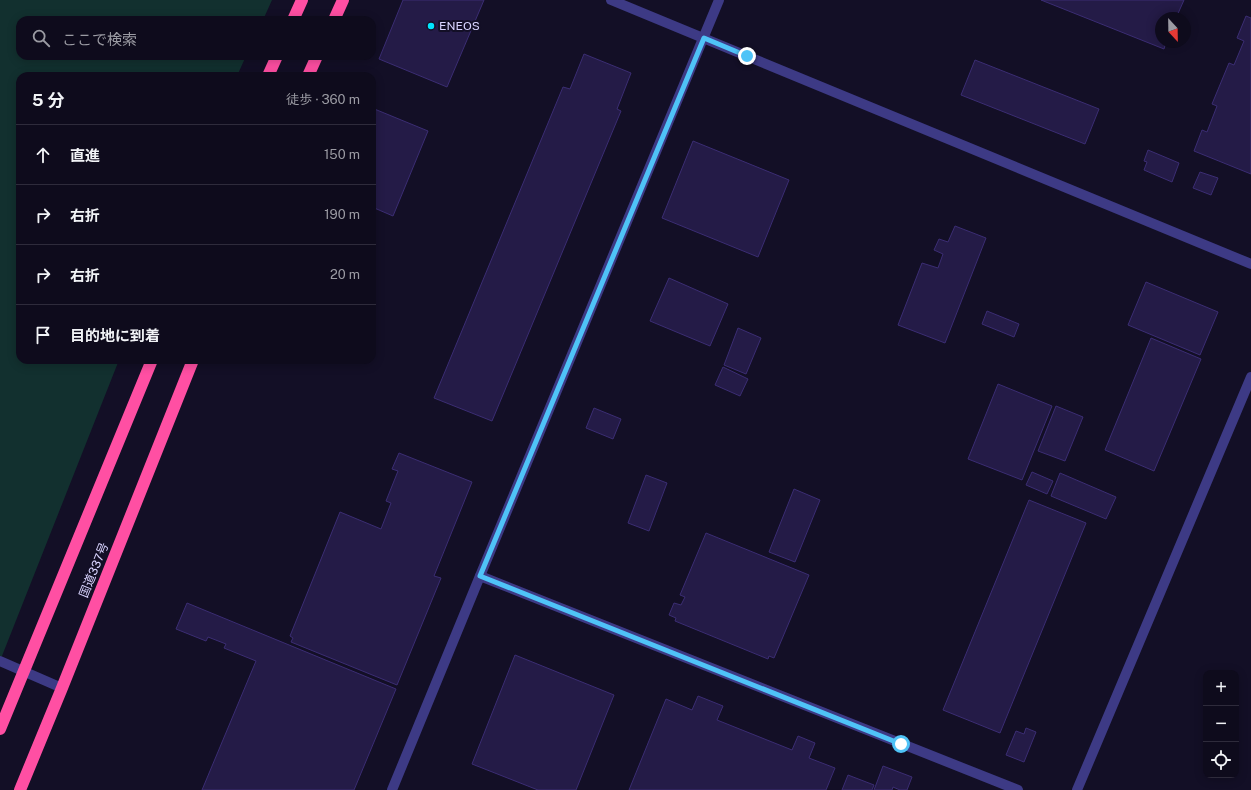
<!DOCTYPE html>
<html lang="ja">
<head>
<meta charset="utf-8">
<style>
  :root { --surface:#0e0b1c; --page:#171425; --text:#f1f3f6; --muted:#9b9ba3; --line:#2e2b3b }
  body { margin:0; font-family:"Public Sans","Noto Sans JP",sans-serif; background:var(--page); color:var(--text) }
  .controls { position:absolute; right:12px; bottom:12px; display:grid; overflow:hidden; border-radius:8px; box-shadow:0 2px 10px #0003 }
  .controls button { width:36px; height:36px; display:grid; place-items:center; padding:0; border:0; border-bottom:1px solid var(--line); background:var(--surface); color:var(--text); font:20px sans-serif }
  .compass { position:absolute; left:1155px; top:12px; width:36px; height:36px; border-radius:50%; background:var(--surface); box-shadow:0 2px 10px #0003; rotate:158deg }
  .stop { position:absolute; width:12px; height:12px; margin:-9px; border:3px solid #4fc3f7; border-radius:50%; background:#fff }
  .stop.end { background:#4fc3f7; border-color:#fff; box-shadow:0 1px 4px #0008 }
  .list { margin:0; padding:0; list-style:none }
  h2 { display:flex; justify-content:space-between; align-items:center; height:52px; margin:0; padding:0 16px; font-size:17px }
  h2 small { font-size:13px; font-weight:400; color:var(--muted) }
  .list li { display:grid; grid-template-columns:26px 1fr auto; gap:12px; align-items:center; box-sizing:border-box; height:60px; padding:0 16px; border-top:1px solid var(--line) }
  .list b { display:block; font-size:15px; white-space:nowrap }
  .list em { font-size:13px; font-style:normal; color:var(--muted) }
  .icon { flex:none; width:22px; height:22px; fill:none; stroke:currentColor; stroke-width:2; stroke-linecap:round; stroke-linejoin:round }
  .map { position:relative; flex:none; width:1251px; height:790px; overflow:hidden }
  .search { position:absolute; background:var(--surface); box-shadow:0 2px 10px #0003; left:16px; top:16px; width:360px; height:44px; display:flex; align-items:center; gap:10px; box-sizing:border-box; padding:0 14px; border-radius:12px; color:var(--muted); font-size:15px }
  .panel { position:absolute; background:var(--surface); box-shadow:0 2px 10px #0003; left:16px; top:72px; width:360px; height:292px; border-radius:12px }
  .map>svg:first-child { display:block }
</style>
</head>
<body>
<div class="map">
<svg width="1251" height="790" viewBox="0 0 1251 790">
  <rect width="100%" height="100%" fill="#130f26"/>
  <polygon fill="#12302f" points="0,0 272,0 263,20 20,20 20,56 246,56 237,76 20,76 20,360 119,360 0,661"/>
  <g fill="#241b47" stroke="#3b2d73">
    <polygon points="403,0 484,0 447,87 379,59"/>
    <polygon points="1041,0 1184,0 1176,18 1161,18 1161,42 1166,42 1164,49"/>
    <polygon points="1246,16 1251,18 1251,174 1194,151 1202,130 1207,132 1217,106 1212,104 1229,63 1234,65 1244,41 1237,38"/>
    <polygon points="584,54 631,73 617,109 621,111 492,421 434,398 563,87 570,89"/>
    <polygon points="975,60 1099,109 1085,144 961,95"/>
    <polygon points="372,108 428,131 393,216 372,207"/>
    <polygon points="693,141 789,180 758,257 662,218"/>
    <polygon points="1148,150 1179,163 1172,182 1144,170 1147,162 1144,161"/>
    <polygon points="1200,172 1218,178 1211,195 1193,188"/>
    <polygon points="955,226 986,238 945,343 898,325 922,263 938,268 943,254 934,250 939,239 948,242"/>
    <polygon points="669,278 728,304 710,346 650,321"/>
    <polygon points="1146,282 1218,312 1200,355 1128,325"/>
    <polygon points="987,311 1019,324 1014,337 982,324"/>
    <polygon points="738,328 761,338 746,374 724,365"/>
    <polygon points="1151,338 1201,359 1154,471 1105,450"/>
    <polygon points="723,367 748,379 740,396 715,385"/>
    <polygon points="998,384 1052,406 1022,480 968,459"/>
    <polygon points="1056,406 1083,417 1065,461 1038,451"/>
    <polygon points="594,408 621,419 613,439 586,428"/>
    <polygon points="399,453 472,482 434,576 441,578 397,685 291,642 293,638 290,636 340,512 381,529 391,503 386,501 398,471 392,469"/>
    <polygon points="1032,472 1053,481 1047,494 1026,485"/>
    <polygon points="1060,473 1116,497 1106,519 1051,496"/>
    <polygon points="646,475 667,483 649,531 628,523"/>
    <polygon points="794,489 820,500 795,562 769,552"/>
    <polygon points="1029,500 1086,523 1000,733 943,710"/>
    <polygon points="706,533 809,575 774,658 769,656 768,659 675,621 676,618 669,615 674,603 681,605 685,597 680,595"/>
    <polygon points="187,603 396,689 354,790 202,790 256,661 224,648 226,644 208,637 206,641 176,629"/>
    <polygon points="515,655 614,695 576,790 538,790 472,764"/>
    <polygon points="698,696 723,706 717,720 792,750 798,736 815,743 809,758 835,768 826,790 629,790 666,699 692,710"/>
    <polygon points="1026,728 1036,732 1024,762 1006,755 1016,731 1024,734"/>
    <polygon points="883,766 912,777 907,790 900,790 893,787 892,790 874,790"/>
    <polygon points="848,775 874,785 872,790 842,790"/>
  </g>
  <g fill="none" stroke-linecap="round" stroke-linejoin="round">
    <g stroke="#3d3a85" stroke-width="10">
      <polyline points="611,0 1251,264"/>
      <polyline points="480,576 1018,790"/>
      <polyline points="0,661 62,688"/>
      <polyline points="392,790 480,576 719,0"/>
      <polyline points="1077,790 1251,377"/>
    </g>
    <g stroke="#ff4fa3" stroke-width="12">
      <polyline points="293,20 302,0"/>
      <polyline points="334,20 343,0"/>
      <polyline points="268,76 277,56"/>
      <polyline points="308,76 317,56"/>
      <polyline points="0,729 152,360"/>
      <polyline points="20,790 62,688 193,360"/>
    </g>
  </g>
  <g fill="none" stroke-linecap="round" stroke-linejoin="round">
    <polyline stroke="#4fc3f7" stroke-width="5" points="747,56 704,38 480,576 901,744"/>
  </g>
  <circle fill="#00e5ff" stroke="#130f26" stroke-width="1.5" cx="431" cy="26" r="4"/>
  <g text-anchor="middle" stroke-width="4" stroke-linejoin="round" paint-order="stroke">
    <g font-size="12" fill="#d9d4ff" stroke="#130f26" text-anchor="start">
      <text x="439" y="30">ENEOS</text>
    </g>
    <g font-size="12" fill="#d9d4ff" stroke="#130f26">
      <text transform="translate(94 570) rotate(-68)" y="4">国道337号</text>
    </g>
  </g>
</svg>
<div class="controls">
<button>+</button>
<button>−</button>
<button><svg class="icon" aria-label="locate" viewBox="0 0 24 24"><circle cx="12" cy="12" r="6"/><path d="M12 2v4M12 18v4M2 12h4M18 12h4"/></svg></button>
</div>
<svg class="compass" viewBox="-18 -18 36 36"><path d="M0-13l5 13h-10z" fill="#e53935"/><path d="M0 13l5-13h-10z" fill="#9b9ba3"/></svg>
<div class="stop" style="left:901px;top:744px"></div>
<div class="stop end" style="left:747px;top:56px"></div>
<div class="search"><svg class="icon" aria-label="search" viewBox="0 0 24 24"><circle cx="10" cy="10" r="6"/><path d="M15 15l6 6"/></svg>ここで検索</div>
<section class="panel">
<h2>5 分<small>徒歩 · 360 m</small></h2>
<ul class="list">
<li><svg class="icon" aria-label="ahead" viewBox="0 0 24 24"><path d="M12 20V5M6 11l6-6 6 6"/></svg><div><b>直進</b></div><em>150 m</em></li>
<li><svg class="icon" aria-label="right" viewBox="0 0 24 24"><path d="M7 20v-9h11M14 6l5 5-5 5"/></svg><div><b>右折</b></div><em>190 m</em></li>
<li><svg class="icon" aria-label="right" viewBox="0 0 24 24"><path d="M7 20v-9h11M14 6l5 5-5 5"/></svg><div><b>右折</b></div><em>20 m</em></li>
<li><svg class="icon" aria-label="arrive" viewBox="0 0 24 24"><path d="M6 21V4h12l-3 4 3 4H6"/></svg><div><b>目的地に到着</b></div></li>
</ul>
</section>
</div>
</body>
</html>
